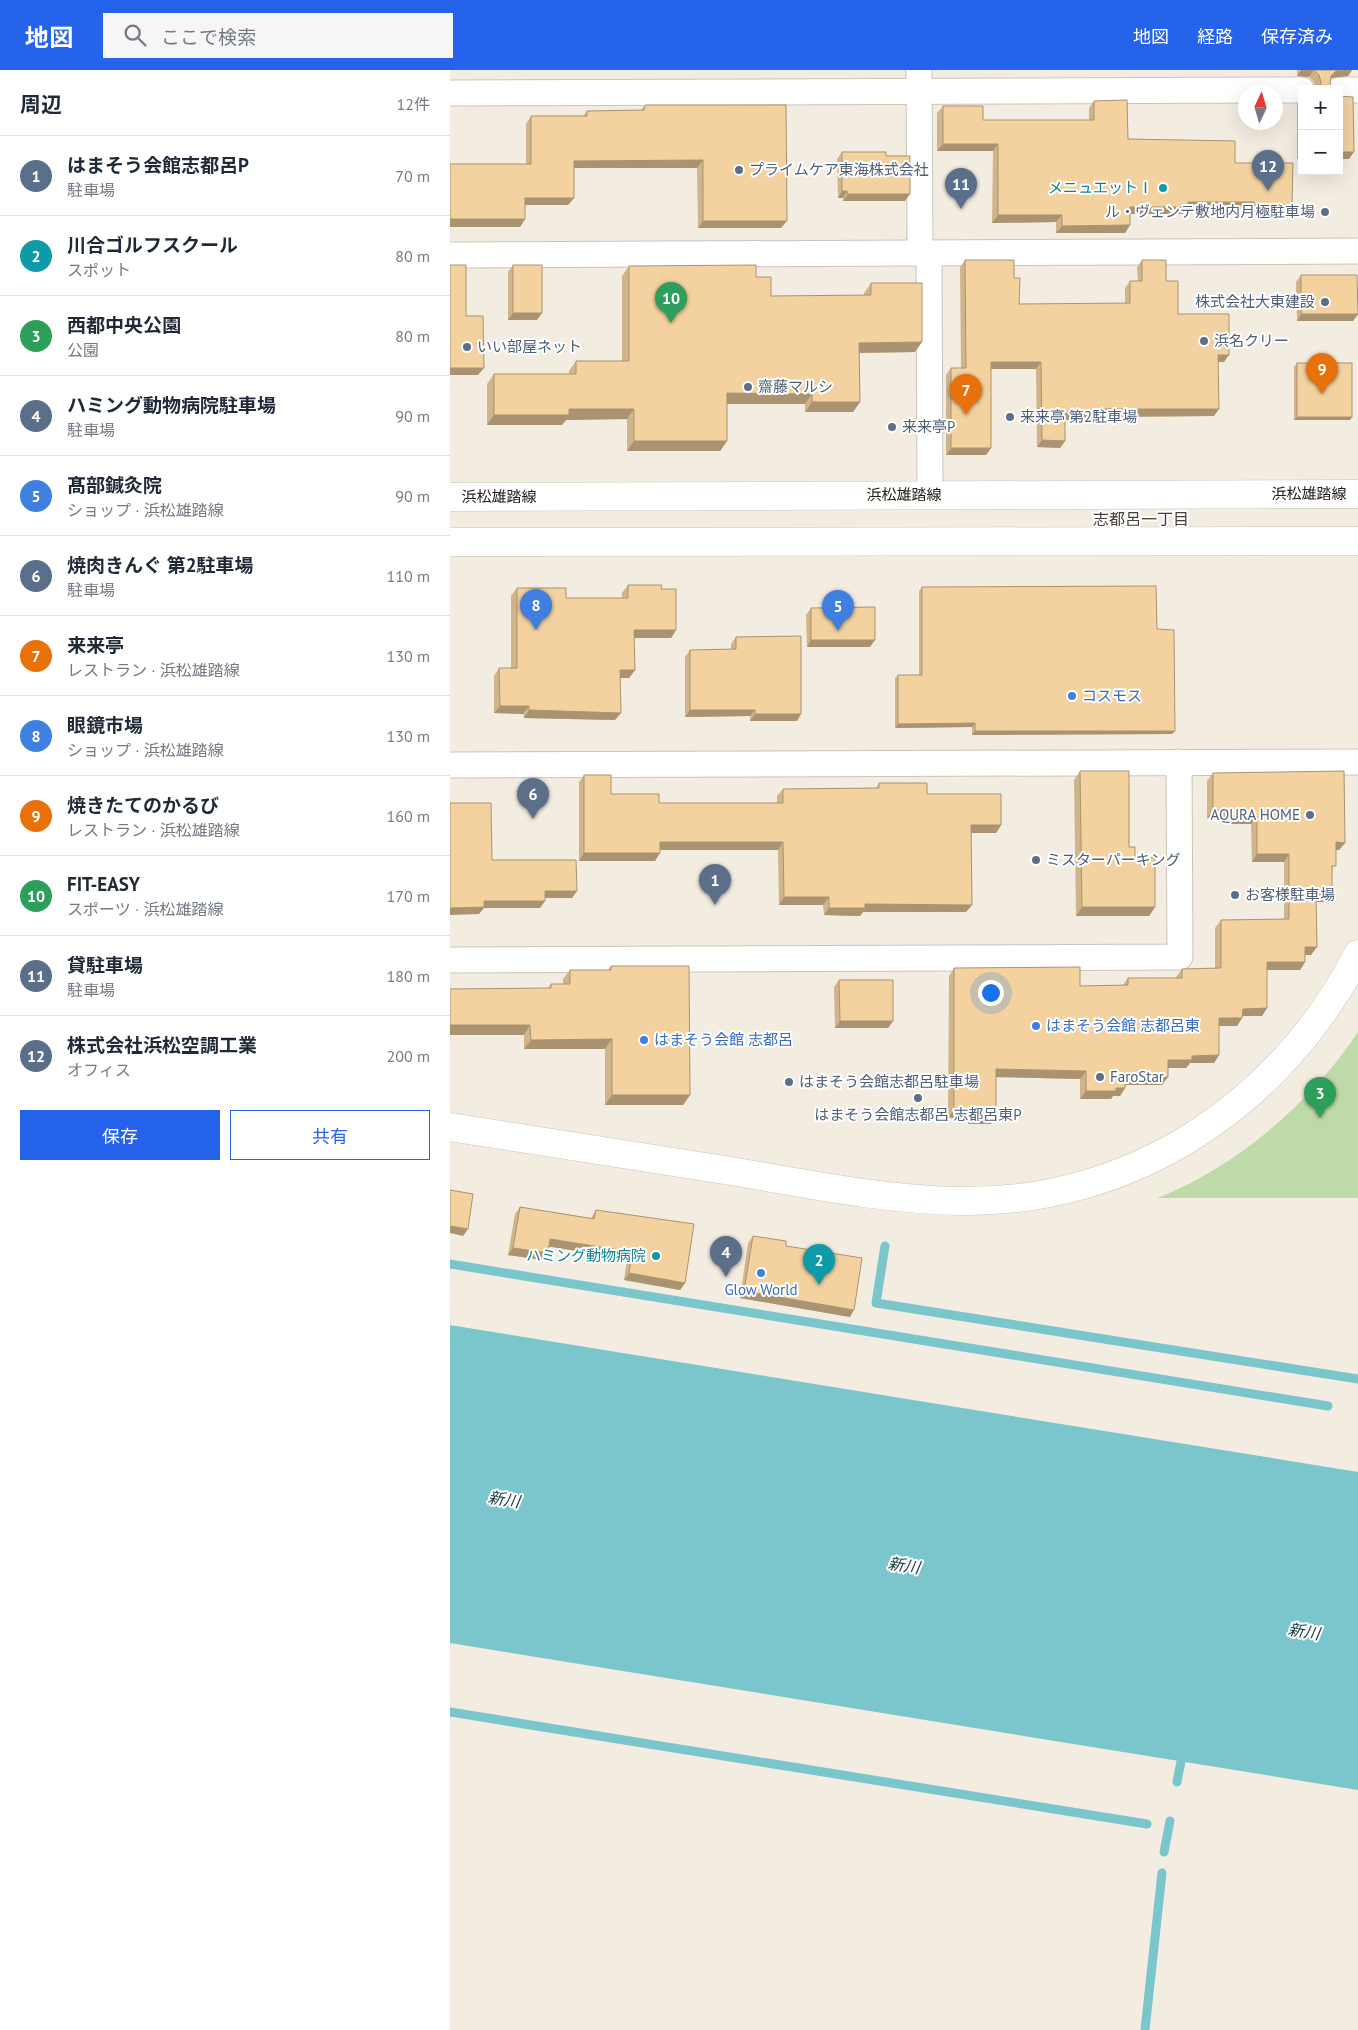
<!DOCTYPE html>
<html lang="ja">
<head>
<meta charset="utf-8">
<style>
  :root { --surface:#fff; --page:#f6f6f7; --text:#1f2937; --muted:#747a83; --line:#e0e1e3; --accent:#2563eb }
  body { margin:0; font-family:"PT Sans","Noto Sans JP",sans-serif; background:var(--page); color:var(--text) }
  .controls { position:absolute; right:15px; top:15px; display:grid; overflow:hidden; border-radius:0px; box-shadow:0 5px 20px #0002 }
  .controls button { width:45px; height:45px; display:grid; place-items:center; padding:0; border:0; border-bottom:1px solid var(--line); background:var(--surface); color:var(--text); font:25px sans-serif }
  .compass { position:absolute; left:788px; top:15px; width:45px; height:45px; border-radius:50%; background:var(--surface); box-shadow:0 5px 20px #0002; rotate:4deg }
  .you { position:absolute; left:540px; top:922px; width:18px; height:18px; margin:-12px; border:4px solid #fff; border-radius:50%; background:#1a73e8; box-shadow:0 0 0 8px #1a73e833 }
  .badge { display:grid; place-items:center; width:32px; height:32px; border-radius:50%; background:var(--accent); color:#fff; font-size:16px; font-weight:700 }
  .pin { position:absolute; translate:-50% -41px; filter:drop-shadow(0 1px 2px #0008) }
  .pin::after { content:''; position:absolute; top:26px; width:18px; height:15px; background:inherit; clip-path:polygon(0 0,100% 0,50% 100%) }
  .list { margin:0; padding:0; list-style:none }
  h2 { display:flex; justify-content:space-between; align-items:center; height:65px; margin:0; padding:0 20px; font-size:21px }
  h2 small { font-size:16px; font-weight:400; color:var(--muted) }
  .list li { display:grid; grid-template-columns:32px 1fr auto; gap:15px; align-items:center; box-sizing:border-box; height:80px; padding:0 20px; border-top:1px solid var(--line) }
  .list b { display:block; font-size:19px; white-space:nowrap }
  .list p { margin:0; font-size:16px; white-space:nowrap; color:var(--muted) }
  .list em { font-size:16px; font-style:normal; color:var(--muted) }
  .actions { display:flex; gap:10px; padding:15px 20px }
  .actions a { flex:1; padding:11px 0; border:1px solid var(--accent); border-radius:0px; text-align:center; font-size:18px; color:var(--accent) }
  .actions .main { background:var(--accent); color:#fff }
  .icon { flex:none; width:28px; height:28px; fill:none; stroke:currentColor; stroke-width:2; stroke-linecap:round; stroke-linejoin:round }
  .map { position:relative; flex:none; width:908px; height:1960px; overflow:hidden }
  header { display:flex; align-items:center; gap:30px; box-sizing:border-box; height:70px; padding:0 25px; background:var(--accent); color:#fff }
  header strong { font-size:24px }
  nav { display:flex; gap:28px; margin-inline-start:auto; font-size:18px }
  .search { width:350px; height:45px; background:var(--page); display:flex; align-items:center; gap:12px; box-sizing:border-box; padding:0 18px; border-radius:0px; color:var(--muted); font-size:19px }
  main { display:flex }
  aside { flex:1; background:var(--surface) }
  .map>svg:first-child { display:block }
</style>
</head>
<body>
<header>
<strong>地図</strong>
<div class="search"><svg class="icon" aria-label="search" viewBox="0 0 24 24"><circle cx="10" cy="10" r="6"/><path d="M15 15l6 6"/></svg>ここで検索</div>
<nav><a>地図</a><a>経路</a><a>保存済み</a></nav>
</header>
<main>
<aside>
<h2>周辺<small>12件</small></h2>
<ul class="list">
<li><span class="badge" style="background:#5c6f8a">1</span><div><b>はまそう会館志都呂P</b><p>駐車場</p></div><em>70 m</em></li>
<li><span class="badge" style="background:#0f9aa8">2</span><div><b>川合ゴルフスクール</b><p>スポット</p></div><em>80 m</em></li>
<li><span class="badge" style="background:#2e9e5b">3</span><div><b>西都中央公園</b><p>公園</p></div><em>80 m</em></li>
<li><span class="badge" style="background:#5c6f8a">4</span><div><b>ハミング動物病院駐車場</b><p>駐車場</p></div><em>90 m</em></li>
<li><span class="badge" style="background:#3f7fe0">5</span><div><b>髙部鍼灸院</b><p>ショップ · 浜松雄踏線</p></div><em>90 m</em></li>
<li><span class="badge" style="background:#5c6f8a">6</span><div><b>焼肉きんぐ 第2駐車場</b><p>駐車場</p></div><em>110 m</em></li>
<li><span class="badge" style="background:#e8710a">7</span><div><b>来来亭</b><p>レストラン · 浜松雄踏線</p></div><em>130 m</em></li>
<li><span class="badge" style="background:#3f7fe0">8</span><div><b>眼鏡市場</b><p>ショップ · 浜松雄踏線</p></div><em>130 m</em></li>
<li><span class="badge" style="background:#e8710a">9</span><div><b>焼きたてのかるび</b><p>レストラン · 浜松雄踏線</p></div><em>160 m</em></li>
<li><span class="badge" style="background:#2e9e5b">10</span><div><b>FIT-EASY</b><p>スポーツ · 浜松雄踏線</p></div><em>170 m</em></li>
<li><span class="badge" style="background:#5c6f8a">11</span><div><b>貸駐車場</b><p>駐車場</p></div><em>180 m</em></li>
<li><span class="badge" style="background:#5c6f8a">12</span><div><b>株式会社浜松空調工業</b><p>オフィス</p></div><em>200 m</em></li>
</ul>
<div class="actions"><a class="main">保存</a><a>共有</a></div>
</aside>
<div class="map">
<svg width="908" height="1960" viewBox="0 0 908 1960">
  <rect width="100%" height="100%" fill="#f3ece1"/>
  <path fill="#bedaa9" d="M908,962V1128H707C785,1098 862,1032 908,962Z"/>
  <polygon fill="#7bc5cd" points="0,1255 908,1402 908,1720 0,1573"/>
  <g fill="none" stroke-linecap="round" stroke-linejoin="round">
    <g stroke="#7bc5cd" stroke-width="9">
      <polyline points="435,1176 426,1233 908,1309"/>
      <polyline points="0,1194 878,1336"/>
      <polyline points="0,1642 697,1754"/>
      <polyline points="727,1712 733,1681"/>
      <polyline points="714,1782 720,1751"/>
      <polyline points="695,1960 712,1803"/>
    </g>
    <g stroke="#cbc4ba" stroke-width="27">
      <g id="street">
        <polyline points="469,0 470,183"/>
        <polyline points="889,20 908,20"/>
        <polyline points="0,23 852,20"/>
        <polyline points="479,183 480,425"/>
        <polyline points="0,185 908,181"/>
        <polyline points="0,695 908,692"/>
        <polyline points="0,890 730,887 729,692"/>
      </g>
    </g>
    <g stroke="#cbc4ba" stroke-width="29">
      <path id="secondary" d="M0,1057C94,1072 187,1086 281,1101C357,1114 435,1130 512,1131C683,1133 831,1034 908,884"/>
    </g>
    <g stroke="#cbc4ba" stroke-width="29">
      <g id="primary">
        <polyline points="0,427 908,424"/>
        <polyline points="0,472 908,471"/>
      </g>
    </g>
    <use href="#street" stroke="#fff" stroke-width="25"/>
    <use href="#secondary" stroke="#fff" stroke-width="28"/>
    <use href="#primary" stroke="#fff" stroke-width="28"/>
  </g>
  <g fill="#d1b58a">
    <polygon points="847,0 902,0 898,6 881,8 880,13 881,19 866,19 864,12 859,7 847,6"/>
    <polygon points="852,28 852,89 847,89 847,34"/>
    <polygon points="644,31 678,69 785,93 837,142 799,143 798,139 736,140 732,144 680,144 680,155 675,163 606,163 606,152 542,153 543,81 487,81 487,43 493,36 533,50 639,50 639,38"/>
    <polygon points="195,35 331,158 248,158 247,98 124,98 124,128 118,135 75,135 75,149 70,157 76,94 76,54 81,46 133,46 137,41 191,40"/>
    <polygon points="392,82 436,86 455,131 393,131 393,128 388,128 387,89"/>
    <polygon points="515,190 564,208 569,234 675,234 675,218 680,211 688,211 687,197 692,190 716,211 728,244 774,292 768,292 764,346 648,347 646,350 615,350 615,371 610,378 587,377 586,299 541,299 541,378 536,385 496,385 496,305 501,298 511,298 510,197"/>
    <polygon points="63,195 87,250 58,250 58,202"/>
    <polygon points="179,196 306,207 321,226 414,225 414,223 421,213 465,282 409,283 410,332 403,342 355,342 355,334 277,334 277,371 270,381 177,381 177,349 116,350 112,355 37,355 37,314 44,304 119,304 119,301 126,291 172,291 172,206"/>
    <polygon points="851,205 908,244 903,251 847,251 846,212"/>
    <polygon points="847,293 900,350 844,350 844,297"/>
    <polygon points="178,515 211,519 226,560 221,568 184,568 185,600 179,608 170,608 165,650 74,648 73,644 44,643 44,606 49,598 61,598 61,526 67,518 116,528 172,528 172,523"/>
    <polygon points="472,517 707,559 725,661 722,664 522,665 522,657 445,658 445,608 448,605 469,605 469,521"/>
    <polygon points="361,538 420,577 357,577 356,545"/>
    <polygon points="286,567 347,651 300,651 300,646 235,647 235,587 240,580 281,580 281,574"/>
    <polygon points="630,701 679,777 685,788 705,837 699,846 626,846 624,710"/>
    <polygon points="763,703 895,773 889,780 886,780 877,832 866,832 861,885 855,885 855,892 850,900 817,900 817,938 812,946 793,946 787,956 769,956 769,985 764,993 740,993 736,998 718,998 712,1015 675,1015 675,1018 670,1026 663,1026 661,1029 630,1029 630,1009 546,1007 546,1046 541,1054 518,1054 518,1047 498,1048 499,906 504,898 630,916 673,915 678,908 726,908 726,907 732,899 765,898 765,858 771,850 834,849 834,792 802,792 801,754 770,754 770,748 757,748 757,711"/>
    <polygon points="134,705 161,724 209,733 327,733 327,726 333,719 426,718 429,713 477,724 551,755 546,763 521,763 522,835 516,842 413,842 410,846 374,845 373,835 329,835 328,780 210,780 205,791 129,791 129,712"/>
    <polygon points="161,896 240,1025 233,1035 155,1035 155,979 74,979 74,965 98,918 101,914 113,914 113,909 120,900 158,900"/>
    <polygon points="389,910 443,951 438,958 385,958 384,917"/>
    <polygon points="70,1137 141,1148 146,1140 235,1213 230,1220 174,1210 177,1189 99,1176 98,1183 93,1190 58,1185 65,1144"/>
    <polygon points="303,1166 400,1247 290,1228 298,1173"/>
  </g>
  <g fill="#aa9370">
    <polygon points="851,0 864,0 859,7 847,6"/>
    <polygon points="893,0 902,0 898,6 881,8 876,13 886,1"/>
    <polygon points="493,74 548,74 543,81 487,81"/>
    <polygon points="852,82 852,89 847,89"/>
    <polygon points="889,82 904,82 899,89 889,89"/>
    <polygon points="253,90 247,98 118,98 124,91"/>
    <polygon points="392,121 397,121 393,128 388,128"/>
    <polygon points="398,124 460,124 455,131 393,131"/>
    <polygon points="75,128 124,128 118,135 70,135"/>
    <polygon points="738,132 804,132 798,139 736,140 732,144 675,144 680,137"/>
    <polygon points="804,135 842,135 837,142 799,143"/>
    <polygon points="548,145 612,145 606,152 542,153"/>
    <polygon points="0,149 75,149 70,157 0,157"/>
    <polygon points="253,151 337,151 331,158 248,158"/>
    <polygon points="680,155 675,163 606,163 612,156"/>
    <polygon points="63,243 92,243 87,250 58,250"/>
    <polygon points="851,244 908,244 903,251 847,251"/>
    <polygon points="472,272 465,282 402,283 409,273"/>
    <polygon points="768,285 779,285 774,292 763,292"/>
    <polygon points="541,292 591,292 586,299 536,299"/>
    <polygon points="0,298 34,298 28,305 0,305"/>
    <polygon points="277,323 362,324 355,334 270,334"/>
    <polygon points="362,332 410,332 403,342 355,342"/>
    <polygon points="119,339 184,339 177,349 116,350 112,355 37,355 44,345"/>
    <polygon points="651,339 769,339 764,346 648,347 646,350 610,350 615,343"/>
    <polygon points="847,347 902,347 900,350 844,350"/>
    <polygon points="592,370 615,371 610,378 587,377"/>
    <polygon points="184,371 277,371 270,381 177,381"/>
    <polygon points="501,378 541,378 536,385 496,385"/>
    <polygon points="184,560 226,560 221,568 179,568"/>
    <polygon points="361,570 425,570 420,577 357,577"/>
    <polygon points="170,600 185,600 179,608 165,608"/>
    <polygon points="50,636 79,636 73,644 44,643"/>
    <polygon points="79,640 171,643 165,650 74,648"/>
    <polygon points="240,640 305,640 300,646 235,647"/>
    <polygon points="305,644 351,644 347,651 300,651"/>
    <polygon points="525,653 522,657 445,658 448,654"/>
    <polygon points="525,661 725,661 722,664 522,665"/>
    <polygon points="763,740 775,740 770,748 757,748"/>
    <polygon points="775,746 807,746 801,754 770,754"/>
    <polygon points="521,755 551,755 546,763 516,763"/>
    <polygon points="210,772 333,772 328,780 204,780"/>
    <polygon points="886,772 895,773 889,780 880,780"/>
    <polygon points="134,783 210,783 205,791 129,791"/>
    <polygon points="807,784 839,784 834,792 802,792"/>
    <polygon points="95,821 127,821 122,828 90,828"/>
    <polygon points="866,824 882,824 877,832 861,832"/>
    <polygon points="334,827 379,827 373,835 329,835"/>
    <polygon points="34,831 95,831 90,838 34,838 29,844 0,845 0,838"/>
    <polygon points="415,834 522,835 516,842 413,842 410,846 374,845 379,838"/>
    <polygon points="632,837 705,837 699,846 626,846"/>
    <polygon points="855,877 867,877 861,885 849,885"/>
    <polygon points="817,892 855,892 850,900 811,900"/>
    <polygon points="817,938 812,946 787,946 793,939"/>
    <polygon points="769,948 792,948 787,956 764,956"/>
    <polygon points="390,951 443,951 438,958 385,958"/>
    <polygon points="0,955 80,955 74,965 0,965"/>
    <polygon points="162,969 155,979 74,979 81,970"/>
    <polygon points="769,985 764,993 740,993 736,998 712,998 718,990 742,986"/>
    <polygon points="546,999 636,1001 630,1009 541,1007"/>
    <polygon points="718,1007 712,1015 669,1015 675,1008"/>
    <polygon points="666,1018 675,1018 670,1026 663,1026 661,1029 630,1029 636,1021"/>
    <polygon points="162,1025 240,1025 233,1035 155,1035"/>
    <polygon points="504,1040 524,1040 518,1047 498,1048"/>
    <polygon points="524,1046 546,1046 541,1054 518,1054"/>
    <polygon points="0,1156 18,1159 13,1166 0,1163"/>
    <polygon points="100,1169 182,1182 177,1189 95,1176"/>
    <polygon points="63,1178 98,1183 93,1190 58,1185"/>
    <polygon points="179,1203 235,1213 230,1220 174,1210"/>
    <polygon points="294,1221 404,1240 400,1247 290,1228"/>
  </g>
  <g fill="#f3d2a0" stroke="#aa9370">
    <polygon points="861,0 893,0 886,1 881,6 880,13 881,19 870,19 871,12 869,5 864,0"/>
    <polygon points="889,26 903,27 904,82 889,82"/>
    <polygon points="677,30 678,69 785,71 785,93 843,93 842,135 804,135 804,132 738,132 738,137 680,137 680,155 612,156 612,145 548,145 548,74 493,74 493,36 533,36 533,50 644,50 644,31"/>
    <polygon points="195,35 336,35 337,151 253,151 253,90 124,91 124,128 75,128 75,149 0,149 0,94 81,94 81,46 137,46 137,41 194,40"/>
    <polygon points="392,82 436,82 436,86 460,86 460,124 398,124 397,121 392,121"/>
    <polygon points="515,190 564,190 564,208 570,208 569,234 680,233 680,211 692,211 692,190 716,190 716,211 728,211 728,244 779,244 779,285 768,285 769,339 651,339 651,343 615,343 615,371 592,370 591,292 541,292 541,378 501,378 501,298 516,298"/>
    <polygon points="0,195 16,195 16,246 33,246 34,298 0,298"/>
    <rect x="63" y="195" width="29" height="48"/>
    <polygon points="306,195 306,207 321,207 321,226 421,225 421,213 472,213 472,272 409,273 410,332 362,332 362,324 277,323 277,371 184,371 184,339 119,339 119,345 44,345 44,304 126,304 126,291 179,291 179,196"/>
    <polygon points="851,205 907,205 908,244 851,244"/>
    <rect x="847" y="293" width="55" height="54"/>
    <polygon points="178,515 212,515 211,519 226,519 226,560 184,560 185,600 170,600 171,643 79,640 79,636 50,636 49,598 67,598 67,518 116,518 116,528 178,528"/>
    <polygon points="706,516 707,559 724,560 725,661 525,661 525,653 448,654 448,605 472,605 472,517"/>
    <polygon points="425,537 425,570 361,570 361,538"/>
    <polygon points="351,566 351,644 305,644 305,640 240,640 240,580 286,579 286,567"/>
    <polygon points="630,701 679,701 679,777 685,777 685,788 705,788 705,837 632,837"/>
    <polygon points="894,701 895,773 886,772 886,796 882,796 882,824 866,824 867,877 855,877 855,892 817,892 817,938 793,939 792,948 769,948 769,985 742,986 742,990 718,990 718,1007 675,1008 675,1018 666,1018 666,1021 636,1021 636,1001 546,999 546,1046 524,1046 524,1040 504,1040 504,898 630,897 630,916 678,915 678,908 732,908 732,899 771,898 771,850 839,849 839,784 807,784 807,746 775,746 775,740 763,740 763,703"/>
    <polygon points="134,705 161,705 161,724 209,724 209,733 333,733 333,719 429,718 429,713 477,713 477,724 551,724 551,755 521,755 522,835 415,834 415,838 379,838 379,827 334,827 333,772 210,772 210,783 134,783"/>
    <polygon points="0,733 41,733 42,790 126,790 127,821 95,821 95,831 34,831 34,837 0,838"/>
    <polygon points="161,896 239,896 240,1025 162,1025 162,969 81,970 80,955 0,955 0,919 101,918 101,914 120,914 120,900 161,900"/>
    <polygon points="389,910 443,910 443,951 390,951"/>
    <polygon points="0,1120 23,1124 18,1159 0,1156"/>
    <polygon points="70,1137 144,1149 146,1140 244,1154 235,1213 179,1203 182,1182 100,1169 98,1183 63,1178"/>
    <polygon points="303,1166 336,1171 336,1176 412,1188 404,1240 294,1221"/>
  </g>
  <g fill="#5c6f8a" stroke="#fff" stroke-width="2">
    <circle cx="289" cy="100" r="5"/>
    <circle cx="875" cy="142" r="5"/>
    <circle cx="875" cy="232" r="5"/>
    <circle cx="754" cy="271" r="5"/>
    <circle cx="17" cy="277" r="5"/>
    <circle cx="298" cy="317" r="5"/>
    <circle cx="560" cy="347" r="5"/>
    <circle cx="442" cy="357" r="5"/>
    <circle cx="860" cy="745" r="5"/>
    <circle cx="586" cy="790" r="5"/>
    <circle cx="785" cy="825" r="5"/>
    <circle cx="650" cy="1007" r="5"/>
    <circle cx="339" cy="1012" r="5"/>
    <circle cx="468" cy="1028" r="5"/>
  </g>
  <g fill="#0f9aa8" stroke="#fff" stroke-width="2">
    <circle cx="713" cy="118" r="5"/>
    <circle cx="206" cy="1186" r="5"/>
  </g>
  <g fill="#3f7fe0" stroke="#fff" stroke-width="2">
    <circle cx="622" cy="626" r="5"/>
    <circle cx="586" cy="956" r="5"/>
    <circle cx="194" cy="970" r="5"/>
    <circle cx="311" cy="1203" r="5"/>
  </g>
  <g text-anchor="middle" stroke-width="4" stroke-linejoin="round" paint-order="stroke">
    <g font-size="15" fill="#4e5e75" stroke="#fff" text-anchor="start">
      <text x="299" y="105">プライムケア東海株式会社</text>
      <text x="865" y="147" text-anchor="end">ル・ヴェンテ敷地内月極駐車場</text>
      <text x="865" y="237" text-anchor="end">株式会社大東建設</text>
      <text x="764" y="276">浜名クリー</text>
      <text x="27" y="282">いい部屋ネット</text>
      <text x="308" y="322">齋藤マルシ</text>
      <text x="570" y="352">来来亭 第2駐車場</text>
      <text x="452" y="362">来来亭P</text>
      <text x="850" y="750" text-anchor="end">AQURA HOME</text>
      <text x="596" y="795">ミスターパーキング</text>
      <text x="795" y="830">お客様駐車場</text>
      <text x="660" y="1012">FaroStar</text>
      <text x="349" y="1017">はまそう会館志都呂駐車場</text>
      <text x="468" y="1050" text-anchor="middle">はまそう会館志都呂 志都呂東P</text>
    </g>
    <g font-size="15" fill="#0d838f" stroke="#fff" text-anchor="end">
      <text x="703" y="123">メニュエットⅠ</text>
      <text x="196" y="1191">ハミング動物病院</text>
    </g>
    <g font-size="15" fill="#1e1c18" stroke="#fff">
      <text x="859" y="429">浜松雄踏線</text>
      <text x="454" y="430">浜松雄踏線</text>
      <text x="49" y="432">浜松雄踏線</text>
    </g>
    <g font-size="15" fill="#366cbe" stroke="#fff" text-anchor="start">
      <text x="632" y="631">コスモス</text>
      <text x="596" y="961">はまそう会館 志都呂東</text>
      <text x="204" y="975">はまそう会館 志都呂</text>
      <text x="311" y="1225" text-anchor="middle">Glow World</text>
    </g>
    <g font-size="16" fill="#454037" stroke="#fff">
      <text x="691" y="455">志都呂一丁目</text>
    </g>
    <g font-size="16" font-style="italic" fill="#153a3d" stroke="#fff">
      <text transform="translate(54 1429) rotate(9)" y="6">新川</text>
      <text transform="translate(454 1495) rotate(9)" y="6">新川</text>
      <text transform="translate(854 1561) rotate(9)" y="6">新川</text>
    </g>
  </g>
</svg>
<div class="controls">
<button>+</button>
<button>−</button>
</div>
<svg class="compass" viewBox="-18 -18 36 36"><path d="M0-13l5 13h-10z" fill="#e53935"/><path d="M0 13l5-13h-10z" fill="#747a83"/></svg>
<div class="you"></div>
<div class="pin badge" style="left:265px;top:835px;background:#5c6f8a">1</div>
<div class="pin badge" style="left:369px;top:1215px;background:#0f9aa8">2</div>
<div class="pin badge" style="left:870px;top:1048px;background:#2e9e5b">3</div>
<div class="pin badge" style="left:276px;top:1207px;background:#5c6f8a">4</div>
<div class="pin badge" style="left:388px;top:561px;background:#3f7fe0">5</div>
<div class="pin badge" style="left:83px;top:749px;background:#5c6f8a">6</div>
<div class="pin badge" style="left:516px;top:345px;background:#e8710a">7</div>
<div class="pin badge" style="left:86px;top:560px;background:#3f7fe0">8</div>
<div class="pin badge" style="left:872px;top:324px;background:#e8710a">9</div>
<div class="pin badge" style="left:221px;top:253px;background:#2e9e5b">10</div>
<div class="pin badge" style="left:511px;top:139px;background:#5c6f8a">11</div>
<div class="pin badge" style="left:818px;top:121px;background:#5c6f8a">12</div>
</div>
</main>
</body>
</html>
